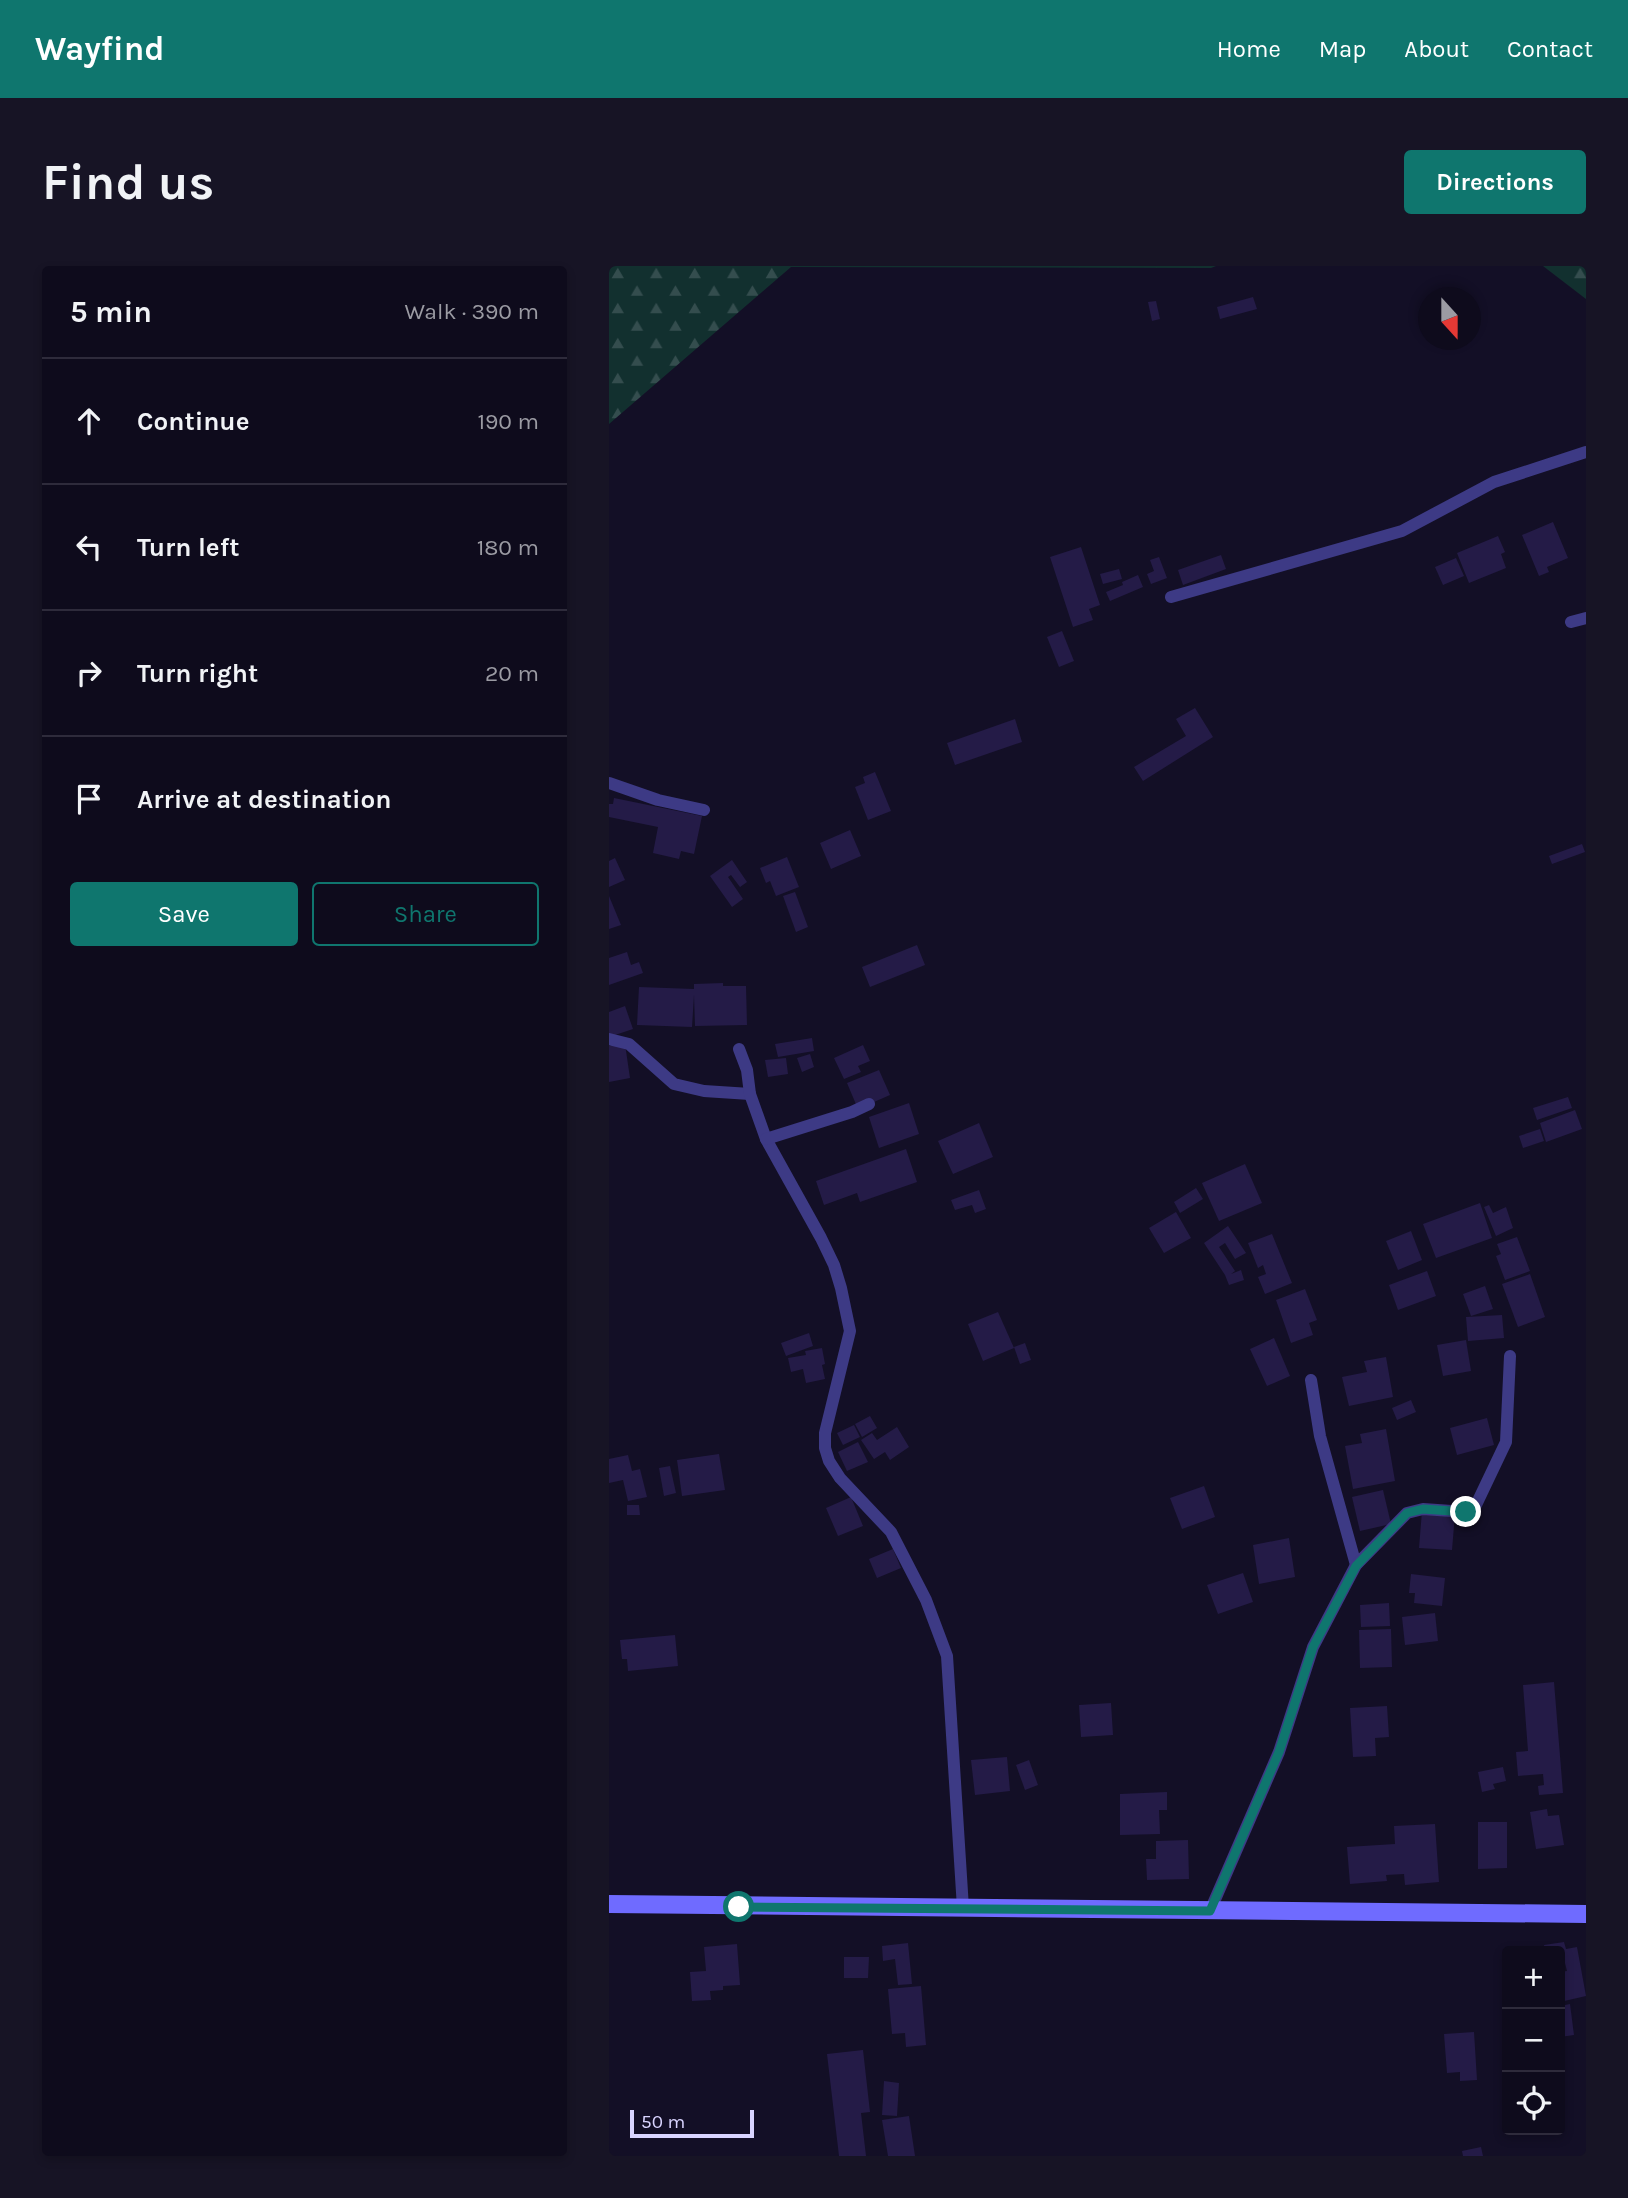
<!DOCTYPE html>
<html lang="en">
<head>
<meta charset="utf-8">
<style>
  :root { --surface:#0e0b1c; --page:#171425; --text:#f1f3f6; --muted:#9b9ba3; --line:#2e2b3b; --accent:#0f766e }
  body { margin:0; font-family:Karla,sans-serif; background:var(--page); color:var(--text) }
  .controls { position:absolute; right:21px; bottom:21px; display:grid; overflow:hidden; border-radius:7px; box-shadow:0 4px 10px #0003 }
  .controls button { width:63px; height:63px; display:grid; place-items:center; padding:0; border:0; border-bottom:2px solid var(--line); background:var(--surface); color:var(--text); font:35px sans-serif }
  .compass { position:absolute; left:809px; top:21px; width:63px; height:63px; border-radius:50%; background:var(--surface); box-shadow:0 4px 10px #0003; rotate:159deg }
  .scale { position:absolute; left:21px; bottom:18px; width:124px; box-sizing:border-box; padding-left:7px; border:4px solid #d9d4ff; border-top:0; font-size:19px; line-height:24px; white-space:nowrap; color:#d9d4ff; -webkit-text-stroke:5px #130f26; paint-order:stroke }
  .stop { position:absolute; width:21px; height:21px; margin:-16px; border:5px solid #0f766e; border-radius:50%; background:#fff }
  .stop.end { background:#0f766e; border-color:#fff; box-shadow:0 2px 7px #0008 }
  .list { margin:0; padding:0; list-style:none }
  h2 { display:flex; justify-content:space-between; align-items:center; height:91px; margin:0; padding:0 28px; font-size:30px }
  h2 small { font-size:23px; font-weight:400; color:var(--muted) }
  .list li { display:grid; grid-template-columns:46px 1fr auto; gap:21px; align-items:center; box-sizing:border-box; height:126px; padding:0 28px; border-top:2px solid var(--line) }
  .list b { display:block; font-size:26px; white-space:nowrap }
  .list em { font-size:23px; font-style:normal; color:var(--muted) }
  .actions { display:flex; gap:14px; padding:21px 28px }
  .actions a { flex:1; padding:16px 0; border:2px solid var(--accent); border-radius:7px; text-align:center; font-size:24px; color:var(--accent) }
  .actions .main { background:var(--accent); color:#fff }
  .icon { flex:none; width:38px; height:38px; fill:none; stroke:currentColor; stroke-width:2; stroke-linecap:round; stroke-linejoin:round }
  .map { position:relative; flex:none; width:977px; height:1890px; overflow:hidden; border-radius:7px }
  header { display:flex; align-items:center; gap:42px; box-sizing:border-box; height:98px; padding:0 35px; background:var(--accent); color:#fff }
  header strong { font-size:33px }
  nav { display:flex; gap:38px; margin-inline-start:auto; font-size:24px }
  .intro { display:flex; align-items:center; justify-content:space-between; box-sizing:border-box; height:168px; padding:0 42px }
  h1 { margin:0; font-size:49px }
  .button { padding:18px 32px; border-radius:7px; background:var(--accent); color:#fff; font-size:24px; font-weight:700 }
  main { display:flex; gap:42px; padding:0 42px }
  aside { flex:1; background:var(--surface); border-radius:7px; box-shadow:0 4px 10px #0003 }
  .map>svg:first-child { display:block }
</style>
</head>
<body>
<header>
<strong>Wayfind</strong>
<nav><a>Home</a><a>Map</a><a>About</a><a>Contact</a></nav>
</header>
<div class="intro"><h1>Find us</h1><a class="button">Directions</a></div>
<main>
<aside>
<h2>5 min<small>Walk · 390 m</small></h2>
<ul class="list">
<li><svg class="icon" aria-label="ahead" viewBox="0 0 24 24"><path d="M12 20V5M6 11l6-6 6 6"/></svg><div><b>Continue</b></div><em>190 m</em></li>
<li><svg class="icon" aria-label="left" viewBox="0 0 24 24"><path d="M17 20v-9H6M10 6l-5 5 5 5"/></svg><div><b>Turn left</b></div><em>180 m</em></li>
<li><svg class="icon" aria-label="right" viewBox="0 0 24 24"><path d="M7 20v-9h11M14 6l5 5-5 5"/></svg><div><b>Turn right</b></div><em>20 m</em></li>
<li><svg class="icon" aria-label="arrive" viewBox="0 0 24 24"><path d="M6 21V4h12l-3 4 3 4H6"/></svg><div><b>Arrive at destination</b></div></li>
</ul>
<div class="actions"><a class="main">Save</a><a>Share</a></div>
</aside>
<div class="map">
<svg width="977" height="1890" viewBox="0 0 977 1890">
  <defs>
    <pattern id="forest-firs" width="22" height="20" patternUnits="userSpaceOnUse" patternTransform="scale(1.75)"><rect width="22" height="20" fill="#12302f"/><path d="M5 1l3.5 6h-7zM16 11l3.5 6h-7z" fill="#344d4e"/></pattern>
  </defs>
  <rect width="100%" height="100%" fill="#130f26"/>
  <g fill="url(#forest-firs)">
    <polygon points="0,0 607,0 602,2 182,1 0,158"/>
    <polygon points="934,0 977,0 977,33"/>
  </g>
  <g fill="#241b47">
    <polygon points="644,31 648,43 611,53 608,41"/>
    <polygon points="547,35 551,53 543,55 539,36"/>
    <polygon points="944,256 959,292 938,301 940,306 930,310 913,269"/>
    <polygon points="889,270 896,286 892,288 897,302 860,317 848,287"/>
    <polygon points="472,281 491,339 480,343 484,354 464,361 441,291"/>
    <polygon points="612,289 617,303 574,319 569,304"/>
    <polygon points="550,291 558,312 542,318 538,308 545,305 541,294"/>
    <polygon points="847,292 855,310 834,319 826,301"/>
    <polygon points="510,303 513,313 494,318 491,308"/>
    <polygon points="529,309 534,321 501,335 497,326 514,319 513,316"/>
    <polygon points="453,365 465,395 450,401 438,371"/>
    <polygon points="586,442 604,471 534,515 525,501 577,470 567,453"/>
    <polygon points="406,453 413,476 346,499 338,477"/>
    <polygon points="266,506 282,545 259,554 246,521 256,517 254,511"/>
    <polygon points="5,532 93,550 85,588 72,585 70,593 44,587 49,561 0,551 0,538 4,538"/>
    <polygon points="241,564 252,590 222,603 211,577"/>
    <polygon points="973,578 976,586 943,598 940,590"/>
    <polygon points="178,591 190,621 167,630 161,615 157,617 151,602"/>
    <polygon points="6,592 16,614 0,621 0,595"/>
    <polygon points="123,594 138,616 131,621 122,609 119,611 134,633 123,641 101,610"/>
    <polygon points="186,626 199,661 187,666 174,630"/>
    <polygon points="0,630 12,659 0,663"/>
    <polygon points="308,679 316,699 261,721 253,701"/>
    <polygon points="18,686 22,699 30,696 34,707 0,719 0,692"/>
    <polygon points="114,717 114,720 137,720 138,759 86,760 85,729 83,761 28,759 30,721 85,723 85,718"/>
    <polygon points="16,740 24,763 0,771 0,746"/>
    <polygon points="203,772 205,785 169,791 166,778"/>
    <polygon points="16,778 21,812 0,816 0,780"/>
    <polygon points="254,779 261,795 249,800 252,806 235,813 225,792"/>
    <polygon points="201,788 205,801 193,806 188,792"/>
    <polygon points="177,792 179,808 159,811 156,794"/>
    <polygon points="270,804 281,829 249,843 238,817"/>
    <polygon points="959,831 963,842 928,854 924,842"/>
    <polygon points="300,837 310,868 270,882 260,851"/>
    <polygon points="966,844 973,863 937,876 931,857"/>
    <polygon points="370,857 384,891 344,908 329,875"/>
    <polygon points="931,863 935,875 914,882 910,870"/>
    <polygon points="297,883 308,916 251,936 248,927 215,939 207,915"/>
    <polygon points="636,898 653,937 610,955 593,917"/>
    <polygon points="587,922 594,933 571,947 565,936"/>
    <polygon points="370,924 377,943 366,947 363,939 346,944 342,934"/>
    <polygon points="871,937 883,972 827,992 814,958"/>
    <polygon points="880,939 884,947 897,941 904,962 887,970 875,941"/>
    <polygon points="567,946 582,972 555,987 540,962"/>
    <polygon points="619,960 637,987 626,993 616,977 610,981 626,1005 622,1008 632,1004 635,1014 620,1019 616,1009 595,977"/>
    <polygon points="802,965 813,994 789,1004 777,975"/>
    <polygon points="663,968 683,1017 656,1028 649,1011 657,1008 654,999 649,1002 639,977"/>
    <polygon points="908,971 921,1005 896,1014 887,990 892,988 888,978"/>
    <polygon points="818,1005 827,1030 789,1044 780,1019"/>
    <polygon points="921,1008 936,1051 909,1061 893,1018"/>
    <polygon points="876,1020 884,1043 862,1050 854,1028"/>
    <polygon points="696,1023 708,1054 700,1057 704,1069 682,1077 667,1034"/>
    <polygon points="389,1046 405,1082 374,1095 359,1058"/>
    <polygon points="893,1049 895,1072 859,1075 857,1051"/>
    <polygon points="200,1067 204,1080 177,1090 172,1077"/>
    <polygon points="665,1072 681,1110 658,1120 641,1083"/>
    <polygon points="857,1074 862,1105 834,1110 828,1079"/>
    <polygon points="416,1077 422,1094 411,1098 405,1081"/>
    <polygon points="213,1082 216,1098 213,1099 216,1113 197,1117 194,1103 182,1106 179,1092 197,1089 196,1085"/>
    <polygon points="777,1091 784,1131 740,1140 733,1111 758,1106 755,1095"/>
    <polygon points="802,1134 807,1146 788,1154 783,1142"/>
    <polygon points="261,1150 268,1162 253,1171 246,1158"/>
    <polygon points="878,1152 885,1179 848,1189 841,1162"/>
    <polygon points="245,1159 251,1171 234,1179 228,1167"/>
    <polygon points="288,1161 300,1181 281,1194 276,1186 265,1193 252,1174 263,1167 268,1174"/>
    <polygon points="777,1163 786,1215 744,1223 736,1180 753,1177 751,1168"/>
    <polygon points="249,1176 259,1196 238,1205 229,1186"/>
    <polygon points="110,1188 116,1224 73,1230 68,1194"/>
    <polygon points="19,1189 23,1205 31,1203 38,1231 19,1235 14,1214 0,1217 0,1193"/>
    <polygon points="61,1200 67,1227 55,1230 50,1202"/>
    <polygon points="595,1220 606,1251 573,1263 561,1232"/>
    <polygon points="774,1224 782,1258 751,1265 743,1231"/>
    <polygon points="242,1231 254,1260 229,1270 217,1242"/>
    <polygon points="18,1239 30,1239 31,1249 18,1249"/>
    <polygon points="813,1245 846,1248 843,1284 810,1282"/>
    <polygon points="680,1272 686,1311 650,1318 644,1279"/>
    <polygon points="284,1283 292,1302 268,1312 260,1293"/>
    <polygon points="634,1307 644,1336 609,1348 598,1319"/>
    <polygon points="802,1308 836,1312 833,1340 805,1337 806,1327 800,1327"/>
    <polygon points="780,1337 781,1360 752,1361 751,1339"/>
    <polygon points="826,1347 829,1375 796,1379 793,1351"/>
    <polygon points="782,1363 783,1401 751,1402 750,1364"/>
    <polygon points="66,1369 69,1400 19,1405 18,1393 13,1393 11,1374"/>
    <polygon points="945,1416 954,1527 930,1529 929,1520 935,1519 934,1508 909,1510 907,1486 919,1485 914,1419"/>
    <polygon points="502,1437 504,1469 472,1471 470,1439"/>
    <polygon points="778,1440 780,1471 766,1472 767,1490 744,1491 741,1442"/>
    <polygon points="398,1491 401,1525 366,1529 362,1494"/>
    <polygon points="420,1494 429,1519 416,1524 407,1499"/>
    <polygon points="894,1501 897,1515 884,1518 886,1523 873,1526 869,1506"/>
    <polygon points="558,1526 558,1544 550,1544 551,1568 511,1569 511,1528"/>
    <polygon points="938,1543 939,1550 950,1549 955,1579 927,1583 921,1546"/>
    <polygon points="869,1556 898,1556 898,1602 869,1603"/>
    <polygon points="826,1558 830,1616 796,1619 795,1608 777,1609 778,1615 741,1618 738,1581 786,1578 785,1560"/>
    <polygon points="579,1574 580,1613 538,1614 537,1593 547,1593 547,1575"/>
    <polygon points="955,1676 957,1683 968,1681 977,1730 951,1736 951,1706 958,1705 954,1689 951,1690 951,1685 936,1685 935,1679"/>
    <polygon points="299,1677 303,1718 289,1719 286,1693 274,1695 273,1680"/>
    <polygon points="128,1678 131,1719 114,1720 114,1724 101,1725 102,1734 83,1735 81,1706 97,1705 95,1681"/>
    <polygon points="235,1691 260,1691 259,1712 235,1712"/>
    <polygon points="312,1720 317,1779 297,1781 296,1767 283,1768 279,1723"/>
    <polygon points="961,1738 965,1769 951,1771 951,1740"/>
    <polygon points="865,1766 868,1814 851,1815 851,1806 838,1807 835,1768"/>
    <polygon points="254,1784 261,1846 252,1847 257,1890 230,1890 218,1788"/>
    <polygon points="275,1815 290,1817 288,1850 273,1849"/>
    <polygon points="300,1850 306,1890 279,1890 273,1854"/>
    <polygon points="872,1881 874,1890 854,1890 853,1885"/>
  </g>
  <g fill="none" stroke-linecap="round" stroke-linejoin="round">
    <g stroke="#3d3a85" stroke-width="12">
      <polyline points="562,331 793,265 885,216 977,186"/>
      <polyline points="962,356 977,352"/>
      <polyline points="0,517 49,534 95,544"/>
      <polyline points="0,773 20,778 65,818 95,825 141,828"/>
      <polyline points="130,783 138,804 141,828 157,873 212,972 225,999 232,1022 241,1065 216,1167 216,1182 220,1195 231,1212 282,1266 317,1334 338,1390 354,1642"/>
      <polyline points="157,873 243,846 260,838"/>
      <polyline points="702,1114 711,1170 747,1299"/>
      <polyline points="601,1645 670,1486 704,1381 747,1299 798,1247 814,1243 857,1246 867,1239 897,1176 901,1090"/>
    </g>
    <polyline stroke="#6f6bff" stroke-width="18" points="0,1638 977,1648"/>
  </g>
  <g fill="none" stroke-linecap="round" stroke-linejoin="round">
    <polyline stroke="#0f766e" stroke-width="9" points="130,1641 601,1645 670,1486 704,1381 747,1300 798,1247 814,1243 857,1246"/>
  </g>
</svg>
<div class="controls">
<button>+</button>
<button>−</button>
<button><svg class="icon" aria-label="locate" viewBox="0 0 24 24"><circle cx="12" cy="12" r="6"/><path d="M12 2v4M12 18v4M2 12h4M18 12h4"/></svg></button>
</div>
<svg class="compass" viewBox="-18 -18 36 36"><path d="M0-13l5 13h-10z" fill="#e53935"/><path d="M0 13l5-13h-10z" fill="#9b9ba3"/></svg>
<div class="scale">50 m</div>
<div class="stop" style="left:130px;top:1641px"></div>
<div class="stop end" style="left:857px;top:1246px"></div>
</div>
</main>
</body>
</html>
